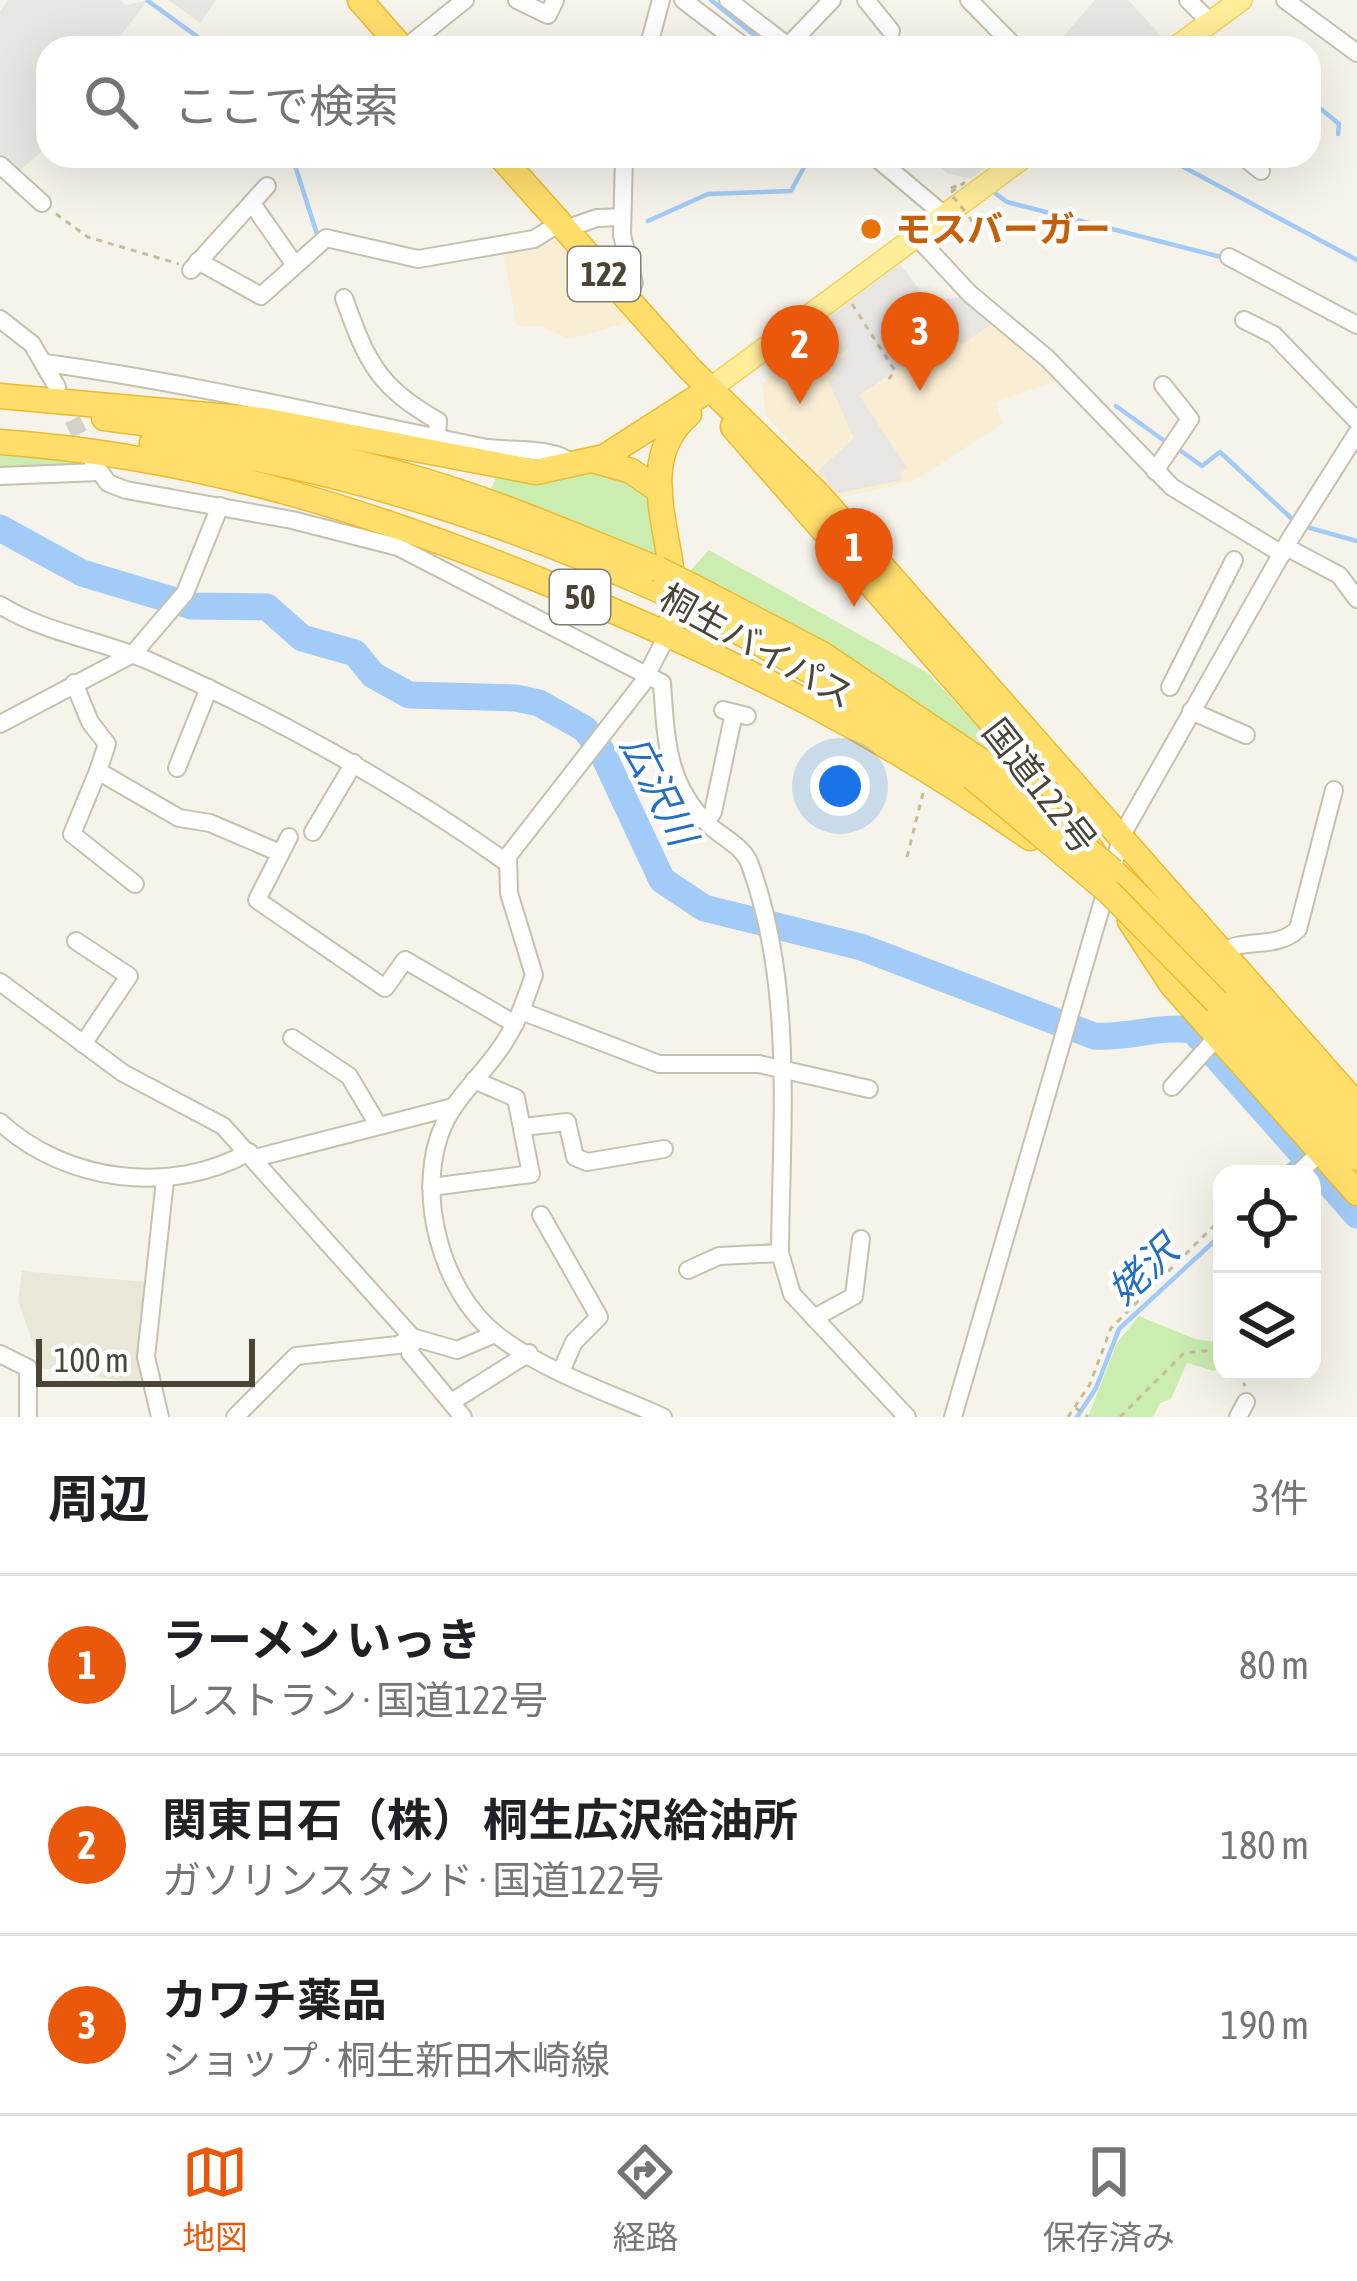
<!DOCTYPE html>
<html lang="ja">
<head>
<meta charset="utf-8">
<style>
  :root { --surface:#fff; --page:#f2f2f2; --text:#202124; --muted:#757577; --line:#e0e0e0; --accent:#ea580c }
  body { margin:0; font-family:"Asap Condensed","Noto Sans JP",sans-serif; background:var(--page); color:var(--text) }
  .controls { position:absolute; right:36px; bottom:36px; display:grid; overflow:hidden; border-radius:24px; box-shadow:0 12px 48px #0002 }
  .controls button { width:108px; height:108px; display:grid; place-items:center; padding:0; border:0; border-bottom:3px solid var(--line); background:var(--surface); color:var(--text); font:60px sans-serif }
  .scale { position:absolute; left:36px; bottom:30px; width:219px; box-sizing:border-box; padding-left:12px; border:6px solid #4b4537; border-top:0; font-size:33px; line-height:42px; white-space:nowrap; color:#4b4537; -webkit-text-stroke:9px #fff; paint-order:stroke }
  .you { position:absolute; left:840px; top:786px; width:42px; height:42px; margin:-30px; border:9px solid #fff; border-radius:50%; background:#1a73e8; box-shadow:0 0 0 18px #1a73e833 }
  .badge { display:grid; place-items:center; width:78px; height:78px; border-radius:50%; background:var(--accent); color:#fff; font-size:39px; font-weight:700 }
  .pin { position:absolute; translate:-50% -99px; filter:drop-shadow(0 3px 6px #0008) }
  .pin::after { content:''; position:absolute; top:63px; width:42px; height:36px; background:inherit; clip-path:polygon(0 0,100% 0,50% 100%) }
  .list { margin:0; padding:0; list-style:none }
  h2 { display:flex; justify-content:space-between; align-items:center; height:156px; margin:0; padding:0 48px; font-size:51px }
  h2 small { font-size:39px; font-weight:400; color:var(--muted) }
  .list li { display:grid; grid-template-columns:78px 1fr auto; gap:36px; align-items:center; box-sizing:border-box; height:180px; padding:0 48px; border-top:3px solid var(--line) }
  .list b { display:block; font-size:45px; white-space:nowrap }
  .list p { margin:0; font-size:39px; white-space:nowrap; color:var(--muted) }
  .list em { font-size:39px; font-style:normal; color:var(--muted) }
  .icon { flex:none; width:66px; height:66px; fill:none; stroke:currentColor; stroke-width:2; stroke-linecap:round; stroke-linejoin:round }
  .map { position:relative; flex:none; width:1357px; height:1417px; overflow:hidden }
  .search { position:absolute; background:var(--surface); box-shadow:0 12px 48px #0002; left:36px; right:36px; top:36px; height:132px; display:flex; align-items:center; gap:30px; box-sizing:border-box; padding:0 42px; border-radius:36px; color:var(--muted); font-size:45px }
  .sheet { height:696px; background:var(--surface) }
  nav { display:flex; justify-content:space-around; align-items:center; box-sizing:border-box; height:168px; border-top:3px solid var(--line); background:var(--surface); font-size:33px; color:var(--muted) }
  nav a { display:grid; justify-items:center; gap:6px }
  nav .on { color:var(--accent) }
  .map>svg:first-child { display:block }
</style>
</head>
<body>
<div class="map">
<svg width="1357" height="1417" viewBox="0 0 1357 1417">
  <rect width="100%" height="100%" fill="#f6f4ea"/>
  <g fill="#ebe7d8">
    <polygon points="831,315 848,351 818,361 811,331"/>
    <polygon points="22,1271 146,1282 141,1384 42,1368 18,1301"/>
  </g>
  <g fill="#f9edd4">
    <polygon points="557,240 633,321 570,339 542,327 517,326 503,253"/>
    <polygon points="900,264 929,301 964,296 1059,380 996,402 1002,424 914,481 839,498 766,416 762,384 814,341 818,361 847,352 831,315"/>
  </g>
  <g fill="#cbedb0">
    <polygon points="0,452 89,461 80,470 0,470"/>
    <polygon points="606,469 648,495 659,558 490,492 497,475"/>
    <polygon points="709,550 928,673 988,737 986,754 689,572"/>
    <polygon points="1139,1316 1195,1339 1222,1343 1222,1363 1214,1371 1187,1363 1171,1399 1160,1403 1153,1417 1088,1417 1117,1343"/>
  </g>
  <g fill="#e8e6e2">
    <polygon points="8,0 119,0 126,5 148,0 111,48 48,48 48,146 18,172 0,154 0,11"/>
    <polygon points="168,0 216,0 200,23"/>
    <polygon points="1095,0 1128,0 1165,40 1154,48 1053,48"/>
    <polygon points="926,156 1003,156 970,179 947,173"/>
    <polygon points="900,264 929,302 964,296 993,323 962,344 948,336 859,395 907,468 900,473 902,480 838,493 818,471 854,438 828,380 836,377 830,366 849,354 831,315"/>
  </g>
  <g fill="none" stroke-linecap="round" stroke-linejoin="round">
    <g stroke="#a2cbf7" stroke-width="4.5">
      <polyline points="711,0 770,48"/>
      <polyline points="148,1 213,48"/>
      <polyline points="1309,99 1339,124 1338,134"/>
      <polyline points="292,156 317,234"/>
      <polyline points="1163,156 1357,260"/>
      <polyline points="996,194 1007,202 1221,257"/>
      <polyline points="648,221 708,194 791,191 810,156"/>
      <polyline points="1116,406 1166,442"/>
      <polyline points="1181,451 1202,466 1220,452 1291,518"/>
      <polyline points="1310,528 1357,541"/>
      <polyline points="1277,1174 1303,1155"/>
      <polyline points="1077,1417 1096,1388 1119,1329 1222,1234"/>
    </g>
    <g stroke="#a2cbf7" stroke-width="27">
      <path d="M0,528L82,573L192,606L267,607L302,638L355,653L373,675L409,695L516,698L539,703L585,729L602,752L662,880L704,908L861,947L1094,1036C1128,1039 1158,1025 1193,1030L1200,1038"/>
      <polyline points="1212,1052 1306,1158"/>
      <polyline points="1315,1167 1357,1215"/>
    </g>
    <polyline stroke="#d4d1c6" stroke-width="16" stroke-dasharray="16 8" stroke-linecap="butt" points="62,398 90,456"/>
    <g stroke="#c6c0ae" stroke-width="20">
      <g id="minor">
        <polyline points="517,0 548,15 555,0"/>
        <polyline points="683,0 746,48"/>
        <polyline points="728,0 788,46 832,0"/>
        <polyline points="866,0 891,31"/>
        <polyline points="969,0 1016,48"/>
        <polyline points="1188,0 1210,22"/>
        <polyline points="1285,0 1357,53"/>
        <polyline points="405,48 465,0"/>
        <polyline points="648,48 661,0"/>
        <polyline points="624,156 622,235 634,283 625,299"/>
        <polyline points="874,156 943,214"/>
        <polyline points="1242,156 1261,171"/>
        <polyline points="0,165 42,203"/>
        <polyline points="253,205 295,265"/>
        <polyline points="565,229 597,218 622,217"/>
        <polyline points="915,235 970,294 1048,359 1172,487 1282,554"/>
        <polyline points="1229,257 1357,325"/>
        <polyline points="198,261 261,296 326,238 418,259 534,239 560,223"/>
        <polyline points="191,270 267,186"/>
        <path d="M344,298C367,362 377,386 438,421L437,435"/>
        <polyline points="0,319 32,344 57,387"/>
        <polyline points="1244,320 1274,335 1357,421"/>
        <path d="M45,363C192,383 338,418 482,447C508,452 552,446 572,463"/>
        <path d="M93,462L108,483L126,490L292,520L398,547L662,683C666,738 666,785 709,825C722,837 742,846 749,862C795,985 781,1125 780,1253L792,1294L907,1417"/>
        <polyline points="1155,471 1190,419 1163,385"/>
        <polyline points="0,476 99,472"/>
        <polyline points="1286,547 1339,575 1357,599"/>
        <path d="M0,605C42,632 107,642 154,663C279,719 395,783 506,862"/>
        <polyline points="74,683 90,722 107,744 98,771 179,818 210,823 280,853"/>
        <polyline points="1170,687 1234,560"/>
        <polyline points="723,710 747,716"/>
        <polyline points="1191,711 1246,735"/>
        <polyline points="0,724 133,654 185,593 220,506"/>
        <polyline points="177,768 209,688"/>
        <polyline points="98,771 72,834 135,884"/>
        <polyline points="706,822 713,812 734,713"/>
        <polyline points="313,832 354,763"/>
        <polyline points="289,837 257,900 385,988 405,960 515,1024"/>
        <polyline points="76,941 129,976 83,1044"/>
        <path d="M1222,952C1246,937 1277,950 1298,929L1334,790"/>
        <polyline points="0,982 123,1073 223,1126 412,1337 457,1350 495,1334"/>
        <polyline points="521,1011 659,1064 759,1064 869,1089"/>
        <polyline points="292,1038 349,1076 378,1125"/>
        <polyline points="1172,1087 1218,1036"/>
        <path d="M0,1122C65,1182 171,1196 249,1152"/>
        <polyline points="523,1127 567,1122 575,1157 587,1162 664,1149"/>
        <polyline points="255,1158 453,1107"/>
        <polyline points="1297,1174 1321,1152"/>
        <polyline points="431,1187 531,1174 516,1098 474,1080"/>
        <polyline points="541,1215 599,1317 574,1342 562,1369"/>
        <polyline points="688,1270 719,1256 780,1253"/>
        <polyline points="814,1318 854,1296 861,1239"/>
        <polyline points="0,1354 28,1368 28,1417"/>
        <polyline points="453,1401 529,1353"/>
        <polyline points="160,1417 146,1357 165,1180"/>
        <polyline points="235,1417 296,1356 398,1345 412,1337 410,1353 463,1417"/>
        <path d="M663,1417C610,1393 543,1371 497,1335C440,1291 414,1189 444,1124C458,1095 481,1076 499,1050C516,1027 525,1001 534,975L509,893L508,856L642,684L668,634"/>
        <polyline points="953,1417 1122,835 1290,539 1357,433"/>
        <polyline points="1238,1417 1246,1402"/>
      </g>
    </g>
    <g stroke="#efd35f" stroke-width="24">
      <g id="major">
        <polyline points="1175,48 1241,0"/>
        <polyline points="710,389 1025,156"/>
      </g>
    </g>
    <g stroke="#ecba2f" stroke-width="27">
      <g id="highway">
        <polyline points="360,0 402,48"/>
        <polyline points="500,156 690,369 818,494 1357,1105"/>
        <polyline points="0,396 263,420 536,472 604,457 710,389"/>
        <path d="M104,418C219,432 334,452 444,487C517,510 587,541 658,569"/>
        <polyline points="733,427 1015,749 1094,853"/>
        <path d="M0,442C208,457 384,515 576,595C747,667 877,731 1030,838"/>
        <path d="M152,443C329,463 499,519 661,591"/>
        <polyline points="596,461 631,471 660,491"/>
        <polyline points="692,586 822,654 984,763"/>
        <polyline points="695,608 810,671 972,777"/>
        <path d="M668,634C693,563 622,471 689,414"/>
        <polyline points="1113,871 1177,933 1357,1131"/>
        <polyline points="1130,921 1172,985 1357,1193"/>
        <polyline points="1217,1002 1357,1158"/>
      </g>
    </g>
    <g stroke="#c6bb9b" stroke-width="3" stroke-dasharray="6 6" stroke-linecap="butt">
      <polyline points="56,214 88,237 179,264"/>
      <polyline points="969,217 976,227 974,216"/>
      <polyline points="852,304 895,371 888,380"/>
      <polyline points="907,857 923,793"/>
      <polyline points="1238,1372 1245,1386"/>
      <polyline points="1076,1408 1088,1417"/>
      <polyline points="1068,1417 1090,1384 1111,1328 1222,1218"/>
      <polyline points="1120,1417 1184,1353 1222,1349"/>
    </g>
    <use href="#minor" stroke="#fff" stroke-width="16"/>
    <use href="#major" stroke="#ffed9a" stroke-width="21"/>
    <use href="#highway" stroke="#ffde6c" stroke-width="24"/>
    <g stroke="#ecba2f" stroke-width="27" stroke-linecap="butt">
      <g id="highway-bridge">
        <polyline points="658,569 692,586"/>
        <polyline points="661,591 695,608"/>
        <polyline points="984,763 1113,871"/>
        <polyline points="972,777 1110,893 1217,1002"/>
      </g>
    </g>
    <polyline stroke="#c6bb9b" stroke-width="3" stroke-dasharray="6 6" stroke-linecap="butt" points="951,188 964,183 950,193 968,215"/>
    <use href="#highway-bridge" stroke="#ffde6c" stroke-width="24"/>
  </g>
  <circle fill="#e8710a" stroke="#fff" stroke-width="4.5" cx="871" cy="229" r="12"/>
  <g text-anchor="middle" stroke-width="9" stroke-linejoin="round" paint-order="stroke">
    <g fill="#fff" stroke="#817d73" stroke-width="3">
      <rect x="568" y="247" width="72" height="54" rx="9"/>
      <rect x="550" y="570" width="60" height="54" rx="9"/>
    </g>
    <g font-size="33" font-weight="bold" fill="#4b4537">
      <text x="604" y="286">122</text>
      <text x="580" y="609">50</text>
    </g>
    <g font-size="36" font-weight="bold" fill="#c56008" stroke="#fff" text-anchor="start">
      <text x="895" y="242">モスバーガー</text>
    </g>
    <g font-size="36" fill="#4b4537" stroke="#fff">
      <text transform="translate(757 646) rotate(29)" y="13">桐生バイパス</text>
      <text transform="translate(1040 786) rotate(52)" y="13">国道122号</text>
    </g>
    <g font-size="39" font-style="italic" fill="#256fc2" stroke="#fff">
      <text transform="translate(659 790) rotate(63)" y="14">広沢川</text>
      <text transform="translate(1143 1270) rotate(-43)" y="14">姥沢</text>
    </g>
  </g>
</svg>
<div class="controls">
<button><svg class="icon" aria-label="locate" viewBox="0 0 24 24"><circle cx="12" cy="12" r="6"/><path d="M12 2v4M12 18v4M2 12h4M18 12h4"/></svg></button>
<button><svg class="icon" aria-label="layers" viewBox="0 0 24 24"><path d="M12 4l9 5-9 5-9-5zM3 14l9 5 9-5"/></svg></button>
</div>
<div class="scale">100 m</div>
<div class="you"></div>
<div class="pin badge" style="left:854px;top:607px">1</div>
<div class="pin badge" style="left:800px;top:404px">2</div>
<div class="pin badge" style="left:920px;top:391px">3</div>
<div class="search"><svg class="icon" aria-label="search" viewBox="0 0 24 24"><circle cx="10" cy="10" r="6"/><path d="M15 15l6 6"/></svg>ここで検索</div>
</div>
<section class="sheet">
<h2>周辺<small>3件</small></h2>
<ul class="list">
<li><span class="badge">1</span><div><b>ラーメン いっき</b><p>レストラン · 国道122号</p></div><em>80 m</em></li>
<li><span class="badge">2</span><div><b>関東日石（株） 桐生広沢給油所</b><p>ガソリンスタンド · 国道122号</p></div><em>180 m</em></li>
<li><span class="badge">3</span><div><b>カワチ薬品</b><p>ショップ · 桐生新田木崎線</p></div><em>190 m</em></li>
</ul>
</section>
<nav>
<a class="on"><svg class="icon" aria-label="map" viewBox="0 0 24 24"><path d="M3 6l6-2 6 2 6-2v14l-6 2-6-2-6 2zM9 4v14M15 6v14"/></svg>地図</a>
<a><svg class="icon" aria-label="directions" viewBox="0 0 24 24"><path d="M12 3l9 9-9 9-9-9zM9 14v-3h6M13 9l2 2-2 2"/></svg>経路</a>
<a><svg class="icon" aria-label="saved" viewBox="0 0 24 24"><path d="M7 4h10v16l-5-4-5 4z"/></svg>保存済み</a>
</nav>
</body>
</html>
